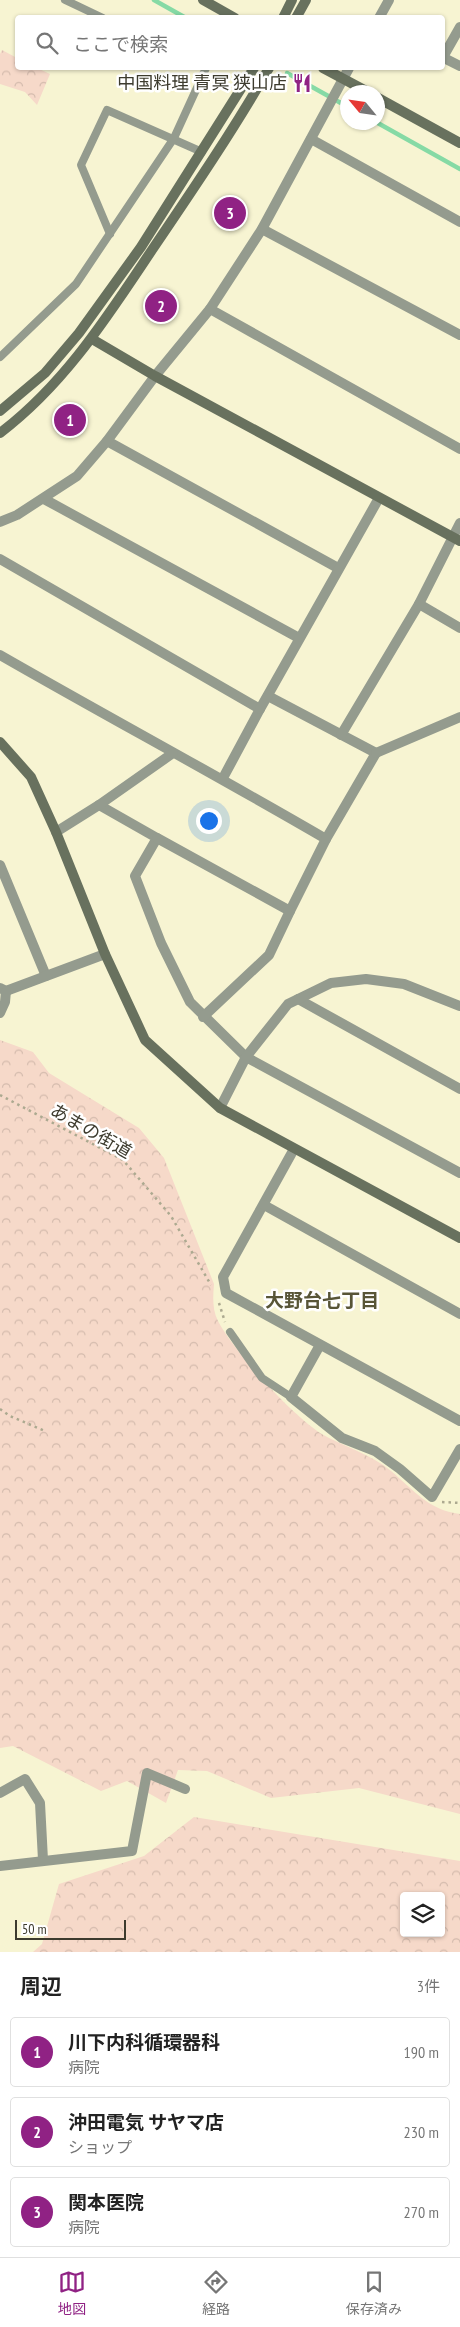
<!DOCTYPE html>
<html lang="ja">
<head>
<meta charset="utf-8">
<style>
  :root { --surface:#fff; --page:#f6f6f6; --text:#222; --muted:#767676; --line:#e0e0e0; --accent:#902284 }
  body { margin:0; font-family:"PT Sans Narrow","Noto Sans JP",sans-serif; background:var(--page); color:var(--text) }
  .controls { position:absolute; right:15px; bottom:15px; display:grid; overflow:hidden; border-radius:5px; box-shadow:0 1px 4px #0004 }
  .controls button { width:45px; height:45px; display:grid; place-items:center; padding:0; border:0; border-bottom:1px solid var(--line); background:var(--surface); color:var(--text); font:25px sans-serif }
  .compass { position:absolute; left:340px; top:85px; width:45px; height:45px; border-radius:50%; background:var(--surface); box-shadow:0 1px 4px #0004; rotate:299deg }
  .scale { position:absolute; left:15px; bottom:12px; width:111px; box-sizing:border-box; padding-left:5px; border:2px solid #3d3b2e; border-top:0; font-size:14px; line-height:18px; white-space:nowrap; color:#3d3b2e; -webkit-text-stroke:4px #fff; paint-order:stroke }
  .you { position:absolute; left:208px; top:820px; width:18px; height:18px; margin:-12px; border:4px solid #fff; border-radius:50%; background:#1a73e8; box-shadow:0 0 0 8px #1a73e833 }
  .badge { display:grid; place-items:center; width:32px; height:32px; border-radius:50%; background:var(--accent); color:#fff; font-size:16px; font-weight:700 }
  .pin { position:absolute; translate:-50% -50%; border:2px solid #fff; box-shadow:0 1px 5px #0006 }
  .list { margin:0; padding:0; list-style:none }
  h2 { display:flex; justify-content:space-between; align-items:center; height:65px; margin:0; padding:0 20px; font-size:21px }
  h2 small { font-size:16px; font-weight:400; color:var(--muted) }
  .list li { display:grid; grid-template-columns:32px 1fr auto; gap:15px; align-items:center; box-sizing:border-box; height:70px; margin:0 10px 10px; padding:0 10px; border:1px solid var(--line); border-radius:5px }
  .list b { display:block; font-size:19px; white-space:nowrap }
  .list p { margin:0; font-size:16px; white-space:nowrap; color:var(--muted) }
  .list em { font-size:16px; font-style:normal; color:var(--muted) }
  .icon { flex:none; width:28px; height:28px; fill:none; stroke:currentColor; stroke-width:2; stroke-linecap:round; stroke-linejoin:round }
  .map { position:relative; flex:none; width:460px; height:1952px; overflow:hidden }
  .search { position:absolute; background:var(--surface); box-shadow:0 1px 4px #0004; left:15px; right:15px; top:15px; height:55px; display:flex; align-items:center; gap:12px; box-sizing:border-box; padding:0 18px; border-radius:5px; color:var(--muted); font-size:19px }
  .sheet { height:305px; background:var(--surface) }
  nav { display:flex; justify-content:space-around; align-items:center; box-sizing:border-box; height:70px; border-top:1px solid var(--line); background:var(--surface); font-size:14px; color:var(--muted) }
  nav a { display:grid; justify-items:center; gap:2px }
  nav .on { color:var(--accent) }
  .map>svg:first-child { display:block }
</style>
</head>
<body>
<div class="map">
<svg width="460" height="1952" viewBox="0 0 460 1952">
  <defs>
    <pattern id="forest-crowns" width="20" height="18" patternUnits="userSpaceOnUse" patternTransform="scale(1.25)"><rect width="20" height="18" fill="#f6d9c9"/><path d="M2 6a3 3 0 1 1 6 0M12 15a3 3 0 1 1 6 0" fill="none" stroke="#d4bbad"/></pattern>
  </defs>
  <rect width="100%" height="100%" fill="#f7f4d2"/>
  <g fill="url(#forest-crowns)" fill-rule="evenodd">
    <polygon points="2,50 17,58 18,68 37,68 50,74 37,105 25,92 0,84 0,54"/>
    <path d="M0,1040L33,1052L49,1073L139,1128L164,1158L214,1284C213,1296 212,1309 218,1321C235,1353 290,1413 320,1433C342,1446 371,1454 391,1471C414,1490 428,1510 460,1514V1814L359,1788L271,1798L207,1771L178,1770L166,1803L127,1781L101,1791L13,1746L0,1748Z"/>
    <path d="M194,1817L460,1861V1952H33L42,1944L59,1884L144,1856ZM404,1896H441V1933H404Z"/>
  </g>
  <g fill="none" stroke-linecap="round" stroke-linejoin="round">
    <g stroke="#86daa5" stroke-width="4.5">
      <polyline points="154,0 186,18"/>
      <polyline points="287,73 348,107"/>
      <polyline points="376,122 460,169"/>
    </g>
    <g stroke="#aca990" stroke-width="2.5" stroke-dasharray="2.5 4" stroke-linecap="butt">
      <polyline points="0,1095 123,1160 171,1216 211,1285"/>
      <polyline points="219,1303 225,1322"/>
      <polyline points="0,1409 10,1416 45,1431"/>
      <polyline points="442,1502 460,1503"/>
    </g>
    <g stroke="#949b8e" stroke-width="8">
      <polyline points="65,0 103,18"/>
      <polyline points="110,234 81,165 107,110 202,152"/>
      <polyline points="0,357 76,284 174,138 206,68"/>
      <polyline points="230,1332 262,1378 291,1397"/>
    </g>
    <g stroke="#949b8e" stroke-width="10">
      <polyline points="379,18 389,0"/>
      <polyline points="442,57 460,66"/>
      <polyline points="443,57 460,27"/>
      <polyline points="311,139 460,222"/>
      <polyline points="262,229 460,335"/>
      <polyline points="210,309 460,449"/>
      <polyline points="107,441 338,568"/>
      <polyline points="44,499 299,638"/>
      <polyline points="0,522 17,515 77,476 107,441 155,376 210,309 262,229 349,68"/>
      <polyline points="0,559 260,709 223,778"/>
      <polyline points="419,604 460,628"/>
      <path d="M0,655C108,717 218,776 326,839L290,911"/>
      <polyline points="268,696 376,753 326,839"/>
      <polyline points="260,709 379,498"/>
      <polyline points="341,735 419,604 460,523"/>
      <polyline points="376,753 460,717"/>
      <polyline points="99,805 157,838 135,876 161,943 190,1002 246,1057 460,1173"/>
      <polyline points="56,832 99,805 173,753"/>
      <polyline points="157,838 290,911 269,955 203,1017"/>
      <polyline points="0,865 46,976"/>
      <polyline points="0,988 6,991 105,954"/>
      <polyline points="298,999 460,1089"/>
      <polyline points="0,1013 5,1002 6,991"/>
      <polyline points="220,1108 246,1057 288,1004 331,983 366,979 404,984 460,1006"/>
      <polyline points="294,1149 223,1277 226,1293 460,1421"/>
      <polyline points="264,1205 460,1314"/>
      <polyline points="320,1345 291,1397 342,1438 375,1451 400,1469 432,1497 460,1449"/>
      <polyline points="0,1793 25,1779 40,1803 43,1860"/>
      <polyline points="0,1866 132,1851 147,1773 185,1789"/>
    </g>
    <g stroke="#68715e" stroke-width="10">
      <polyline points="203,0 235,18"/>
      <polyline points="283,18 292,0"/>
      <polyline points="296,18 306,0"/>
      <polyline points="323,68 368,92"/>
      <polyline points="378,98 460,143"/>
      <polyline points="92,339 155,376 460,541"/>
      <polyline points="0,411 45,373 79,333 141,247 254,68"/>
      <path d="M0,433C66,383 109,314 154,247C194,188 234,129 269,68"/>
      <polyline points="0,742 31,777 56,832 105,954 145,1040 220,1108 460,1238"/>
    </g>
  </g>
  <defs>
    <g id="restaurant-bare" transform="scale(1.5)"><path d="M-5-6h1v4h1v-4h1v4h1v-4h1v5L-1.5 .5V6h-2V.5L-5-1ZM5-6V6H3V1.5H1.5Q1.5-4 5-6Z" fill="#902284" stroke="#fff" stroke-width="2.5" paint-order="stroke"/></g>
  </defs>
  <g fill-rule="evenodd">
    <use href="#restaurant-bare" x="302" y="83"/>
  </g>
  <g text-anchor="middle" stroke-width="5" stroke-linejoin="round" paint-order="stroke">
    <g font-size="18" fill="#3d3b2e" stroke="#fff" text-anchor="end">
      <text x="287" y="89">中国料理 青冥 狭山店</text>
    </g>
    <g font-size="18" fill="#3d3b2e" stroke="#fff">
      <text transform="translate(91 1131) rotate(30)" y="6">あまの街道</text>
    </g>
    <g font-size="19" font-weight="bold" fill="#585537" stroke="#fff">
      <text x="322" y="1307">大野台七丁目</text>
    </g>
  </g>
</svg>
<div class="controls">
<button><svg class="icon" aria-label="layers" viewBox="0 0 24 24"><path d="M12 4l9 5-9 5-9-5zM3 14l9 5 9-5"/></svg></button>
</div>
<svg class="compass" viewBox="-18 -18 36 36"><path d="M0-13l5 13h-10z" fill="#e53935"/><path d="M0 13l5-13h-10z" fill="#767676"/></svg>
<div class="scale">50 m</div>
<div class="you"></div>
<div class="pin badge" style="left:70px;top:420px">1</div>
<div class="pin badge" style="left:161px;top:306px">2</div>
<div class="pin badge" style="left:230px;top:213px">3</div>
<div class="search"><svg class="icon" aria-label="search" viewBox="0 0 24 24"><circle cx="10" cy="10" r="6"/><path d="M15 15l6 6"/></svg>ここで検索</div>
</div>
<section class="sheet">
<h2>周辺<small>3件</small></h2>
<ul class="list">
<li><span class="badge">1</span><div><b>川下内科循環器科</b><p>病院</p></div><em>190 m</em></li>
<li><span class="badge">2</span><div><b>沖田電気 サヤマ店</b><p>ショップ</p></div><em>230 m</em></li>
<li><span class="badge">3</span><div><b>関本医院</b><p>病院</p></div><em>270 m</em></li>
</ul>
</section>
<nav>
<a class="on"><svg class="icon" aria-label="map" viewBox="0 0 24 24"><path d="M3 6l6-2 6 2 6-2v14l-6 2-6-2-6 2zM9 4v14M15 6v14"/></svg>地図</a>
<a><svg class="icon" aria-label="directions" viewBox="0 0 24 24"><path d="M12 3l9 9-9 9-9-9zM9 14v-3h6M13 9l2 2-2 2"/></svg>経路</a>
<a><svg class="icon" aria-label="saved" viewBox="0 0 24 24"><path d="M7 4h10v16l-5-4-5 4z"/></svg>保存済み</a>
</nav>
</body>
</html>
